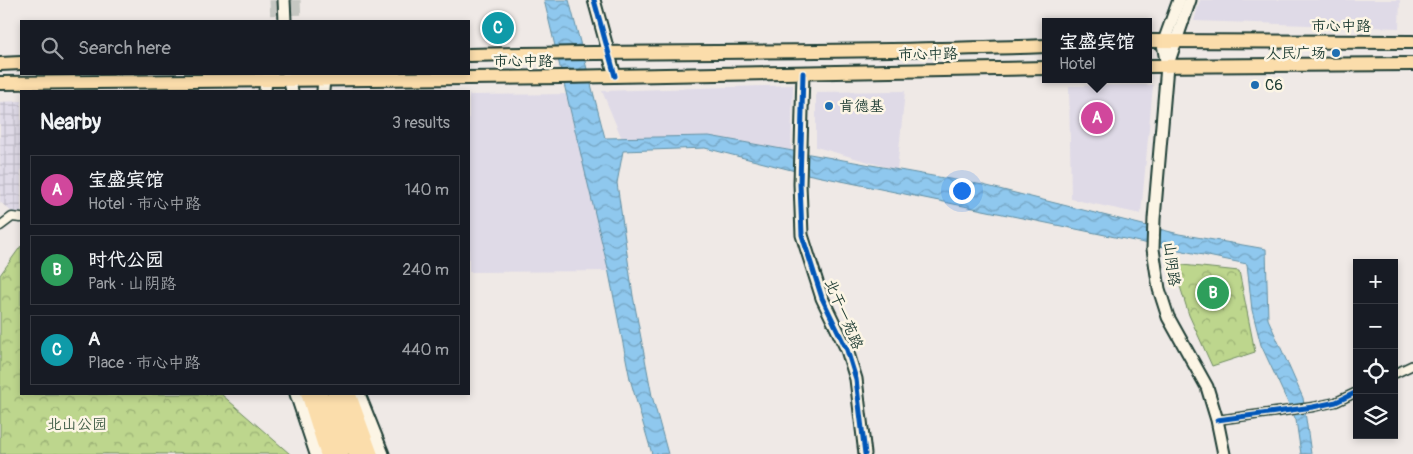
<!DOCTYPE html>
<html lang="en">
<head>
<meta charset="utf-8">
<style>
  :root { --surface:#171b24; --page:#242831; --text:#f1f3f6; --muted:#9ea1a6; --line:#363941; --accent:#1f6fb2 }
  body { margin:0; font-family:Pangolin,"LXGW WenKai TC",sans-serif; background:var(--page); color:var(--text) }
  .controls { position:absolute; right:15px; bottom:15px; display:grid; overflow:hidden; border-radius:0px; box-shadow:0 2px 8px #0003 }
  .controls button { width:45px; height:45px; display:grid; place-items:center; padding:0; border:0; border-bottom:1px solid var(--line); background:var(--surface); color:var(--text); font:25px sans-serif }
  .you { position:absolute; left:961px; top:190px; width:18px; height:18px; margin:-12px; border:4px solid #fff; border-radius:50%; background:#1a73e8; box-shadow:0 0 0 8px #1a73e833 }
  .badge { display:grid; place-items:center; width:32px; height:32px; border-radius:50%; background:var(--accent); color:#fff; font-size:16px; font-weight:700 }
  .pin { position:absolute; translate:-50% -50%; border:2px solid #fff; box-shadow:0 1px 5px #0006 }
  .popup { position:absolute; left:1042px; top:18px; width:110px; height:65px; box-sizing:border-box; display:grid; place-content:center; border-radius:0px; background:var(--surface); filter:drop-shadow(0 1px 4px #0005); font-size:16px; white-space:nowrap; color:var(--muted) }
  .popup b { font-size:19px; color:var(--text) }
  .popup::after { content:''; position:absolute; left:50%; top:100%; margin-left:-10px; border:10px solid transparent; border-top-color:var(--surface) }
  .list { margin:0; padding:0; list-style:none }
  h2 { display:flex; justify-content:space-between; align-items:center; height:65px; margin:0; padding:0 20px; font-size:21px }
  h2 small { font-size:16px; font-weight:400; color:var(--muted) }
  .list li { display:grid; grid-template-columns:32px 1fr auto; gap:15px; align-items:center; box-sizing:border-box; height:70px; margin:0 10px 10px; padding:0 10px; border:1px solid var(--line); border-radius:0px }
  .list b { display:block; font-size:19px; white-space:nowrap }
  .list p { margin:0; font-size:16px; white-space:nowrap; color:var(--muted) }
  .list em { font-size:16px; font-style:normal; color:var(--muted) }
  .icon { flex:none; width:28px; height:28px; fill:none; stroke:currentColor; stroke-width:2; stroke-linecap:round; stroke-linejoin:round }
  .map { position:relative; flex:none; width:1413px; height:454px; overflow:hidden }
  .search { position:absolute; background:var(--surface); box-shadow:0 2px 8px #0003; left:20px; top:20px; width:450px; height:55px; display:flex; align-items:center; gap:12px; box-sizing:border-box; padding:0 18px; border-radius:0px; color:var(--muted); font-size:19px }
  .panel { position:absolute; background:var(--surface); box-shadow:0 2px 8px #0003; left:20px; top:90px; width:450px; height:305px; border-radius:0px }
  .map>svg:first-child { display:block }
</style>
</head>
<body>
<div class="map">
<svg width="1413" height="454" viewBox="0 0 1413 454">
  <defs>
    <pattern id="industrial-grid" width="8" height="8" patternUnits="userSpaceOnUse" patternTransform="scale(1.25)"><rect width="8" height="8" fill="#dfdae7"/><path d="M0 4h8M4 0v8" fill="none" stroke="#bfbcc7"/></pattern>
    <pattern id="forest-crowns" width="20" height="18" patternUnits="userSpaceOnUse" patternTransform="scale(1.25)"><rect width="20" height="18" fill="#bdd68d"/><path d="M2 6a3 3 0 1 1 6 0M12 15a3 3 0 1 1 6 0" fill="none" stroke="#99af74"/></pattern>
    <pattern id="water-waves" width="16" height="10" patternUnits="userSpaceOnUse" patternTransform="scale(1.25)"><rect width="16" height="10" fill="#8fc8ee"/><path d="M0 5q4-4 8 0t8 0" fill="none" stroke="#74a4c2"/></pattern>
  </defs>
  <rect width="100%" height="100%" fill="#efe9e6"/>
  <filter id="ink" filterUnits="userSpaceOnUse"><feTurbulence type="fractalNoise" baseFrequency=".02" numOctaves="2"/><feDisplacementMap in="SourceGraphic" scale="10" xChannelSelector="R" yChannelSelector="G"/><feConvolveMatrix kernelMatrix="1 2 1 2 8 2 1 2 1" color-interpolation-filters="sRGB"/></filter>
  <g filter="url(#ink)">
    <g fill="#dfdae7">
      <polygon points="1200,0 1400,0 1399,28 1194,21"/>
      <polygon points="793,85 791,151 709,136 622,139 602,91"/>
      <polygon points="1153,85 1141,214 1071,199 1069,86"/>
      <polygon points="905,91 897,170 816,147 816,92"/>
      <polygon points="574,94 615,271 469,272 469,95"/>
    </g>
    <polygon fill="url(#industrial-grid)" points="21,101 21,218 18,217 0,202 0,102"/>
    <g fill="url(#forest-crowns)" stroke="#6e8a60">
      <polygon points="21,246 21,394 221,394 290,454 0,454 0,275"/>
      <polygon points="1173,264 1239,271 1255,352 1212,366 1189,315"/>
    </g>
    <polygon fill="url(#water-waves)" stroke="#6290a4" points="544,0 569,0 605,138 709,136 983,185 1179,234 1266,249 1268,319 1303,398 1311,454 1301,454 1296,420 1261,345 1252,310 1247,264 807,174 705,148 623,151 617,183 633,296 652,396 668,454 652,454 630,379 608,268"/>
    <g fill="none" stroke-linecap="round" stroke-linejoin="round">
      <g stroke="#c5c7c2" stroke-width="15" stroke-dasharray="15 8" stroke-linecap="butt">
        <polyline points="277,0 278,21"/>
        <polyline points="293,0 294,21"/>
        <polyline points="281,74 282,91"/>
      </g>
      <g stroke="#1f3d34" stroke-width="11">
        <g id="street">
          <polyline points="0,226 12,217 21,218"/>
          <polyline points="1394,374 1413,365"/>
          <polyline points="1217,420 1313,407 1336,402 1357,392"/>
        </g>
      </g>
      <g stroke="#1f3d34" stroke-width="15">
        <g id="secondary">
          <polyline points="284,0 285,21"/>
          <polyline points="594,0 615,76"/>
          <polyline points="1179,0 1163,44 1167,66 1154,219 1153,249 1159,289 1168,317 1207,387 1217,420 1224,454"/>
          <polyline points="1168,64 1190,0"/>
          <polyline points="803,73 800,184 802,235 822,298 847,350 856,379 865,454"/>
          <polyline points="288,74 292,91"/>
          <polyline points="265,91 266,80 272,74"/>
          <polyline points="323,91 324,79"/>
          <polyline points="296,394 316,454"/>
          <polyline points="359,394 383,454"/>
        </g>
      </g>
      <g stroke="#1f3d34" stroke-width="16">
        <g id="primary">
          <polyline points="1148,41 1413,42"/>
          <path d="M469,55C661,50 854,54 1046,46"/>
          <polyline points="0,64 21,63"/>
          <polyline points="1148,66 1413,64"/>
          <polyline points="0,83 561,77 1046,68"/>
        </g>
      </g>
      <g stroke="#1f3d34" stroke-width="19">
        <g id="highway">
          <polyline points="309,394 328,454"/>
          <polyline points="320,394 341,454"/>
          <polyline points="335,394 356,454"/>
          <polyline points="348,394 370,454"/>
        </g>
      </g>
      <use href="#street" stroke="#fcf5e5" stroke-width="8"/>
      <use href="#secondary" stroke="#fcf5e5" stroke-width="11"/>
      <use href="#primary" stroke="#fbddab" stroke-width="12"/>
      <use href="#highway" stroke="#fbddab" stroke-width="15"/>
      <g stroke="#fcf5e5" stroke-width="8">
        <g id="cycleway">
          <polyline points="594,0 615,76"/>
          <polyline points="803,73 800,184 802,235 822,298 847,350 856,379 865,454"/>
          <polyline points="1217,420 1313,407 1336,402 1357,392"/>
        </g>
      </g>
      <use href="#cycleway" stroke="#0057b8" stroke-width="5"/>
    </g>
  </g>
  <g fill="#1f6fb2" stroke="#fcf5e5" stroke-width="2">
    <circle cx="1336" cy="53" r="5"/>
    <circle cx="1255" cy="85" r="5"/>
    <circle cx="829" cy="106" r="5"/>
  </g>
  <g text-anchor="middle" stroke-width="5" stroke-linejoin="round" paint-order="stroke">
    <g font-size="15" fill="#1f3d34" stroke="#fcf5e5">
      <text x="1341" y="31">市心中路</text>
      <text transform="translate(928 54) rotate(-1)" y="5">市心中路</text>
      <text x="523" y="66">市心中路</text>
      <text transform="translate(1172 264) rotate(83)" y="5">山阴路</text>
      <text transform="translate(844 314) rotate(67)" y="5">北干一苑路</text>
    </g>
    <g font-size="15" fill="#1f3d34" stroke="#fcf5e5" text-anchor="start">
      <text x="1326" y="58" text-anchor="end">人民广场</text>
      <text x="1265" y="90">C6</text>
      <text x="839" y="111">肯德基</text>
    </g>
    <g font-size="15" fill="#3f5c46" stroke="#fcf5e5">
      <text x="77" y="429">北山公园</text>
    </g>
  </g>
</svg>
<div class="controls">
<button>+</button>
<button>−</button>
<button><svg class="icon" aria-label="locate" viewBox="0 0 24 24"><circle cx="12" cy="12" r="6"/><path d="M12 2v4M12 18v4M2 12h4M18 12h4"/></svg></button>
<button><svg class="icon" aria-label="layers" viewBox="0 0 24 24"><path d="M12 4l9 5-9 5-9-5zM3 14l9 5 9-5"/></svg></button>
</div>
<div class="you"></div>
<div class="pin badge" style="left:1097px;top:118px;background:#d1479c">A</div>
<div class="popup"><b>宝盛宾馆</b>Hotel</div>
<div class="pin badge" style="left:1213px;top:293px;background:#2e9e5b">B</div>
<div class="pin badge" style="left:498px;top:28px;background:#0f9aa8">C</div>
<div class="search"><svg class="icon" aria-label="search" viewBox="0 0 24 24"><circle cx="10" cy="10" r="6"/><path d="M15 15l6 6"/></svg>Search here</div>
<section class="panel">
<h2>Nearby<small>3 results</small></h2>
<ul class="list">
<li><span class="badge" style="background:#d1479c">A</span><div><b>宝盛宾馆</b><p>Hotel · 市心中路</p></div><em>140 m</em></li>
<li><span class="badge" style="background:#2e9e5b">B</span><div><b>时代公园</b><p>Park · 山阴路</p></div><em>240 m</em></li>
<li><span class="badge" style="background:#0f9aa8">C</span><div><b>A</b><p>Place · 市心中路</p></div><em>440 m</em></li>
</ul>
</section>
</div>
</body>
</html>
